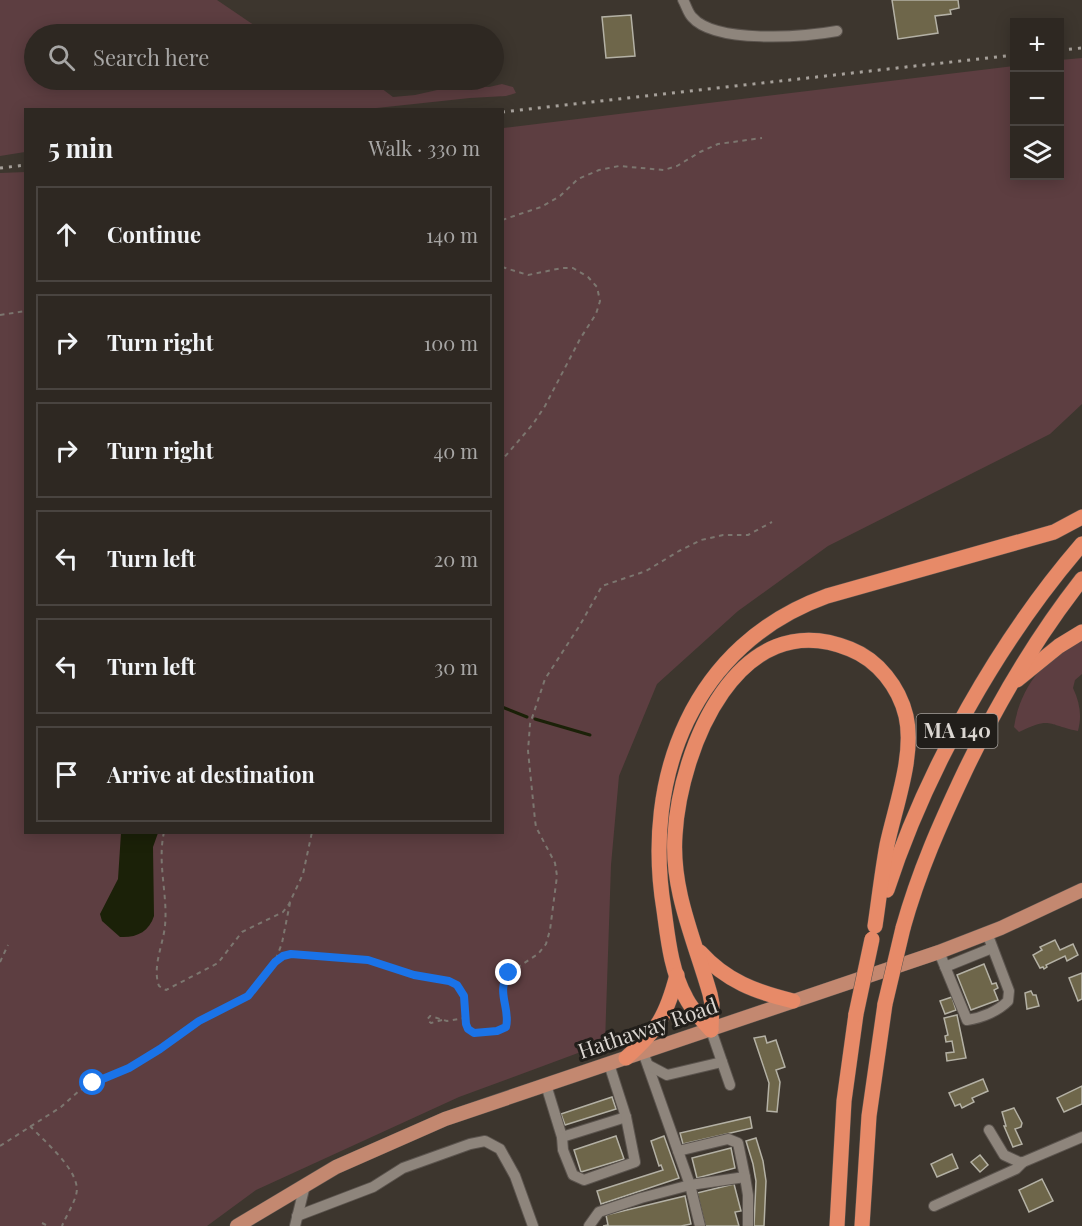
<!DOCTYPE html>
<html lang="en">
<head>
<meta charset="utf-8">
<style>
  :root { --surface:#2e2822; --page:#36302a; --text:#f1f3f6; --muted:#a7a6a5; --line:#494440 }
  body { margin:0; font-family:"Playfair Display",serif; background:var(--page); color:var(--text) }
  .controls { position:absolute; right:18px; top:18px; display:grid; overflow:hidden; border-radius:0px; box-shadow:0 3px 15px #0003 }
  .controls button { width:54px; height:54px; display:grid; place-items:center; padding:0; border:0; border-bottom:2px solid var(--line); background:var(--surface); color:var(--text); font:30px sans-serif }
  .stop { position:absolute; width:18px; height:18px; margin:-14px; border:4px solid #1a73e8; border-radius:50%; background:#fff }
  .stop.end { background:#1a73e8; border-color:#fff; box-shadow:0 2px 6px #0008 }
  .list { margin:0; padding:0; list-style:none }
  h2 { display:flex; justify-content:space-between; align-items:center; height:78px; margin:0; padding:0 24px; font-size:26px }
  h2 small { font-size:20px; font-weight:400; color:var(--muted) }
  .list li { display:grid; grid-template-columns:39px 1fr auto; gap:18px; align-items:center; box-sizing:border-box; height:96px; margin:0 12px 12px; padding:0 12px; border:2px solid var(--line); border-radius:0px }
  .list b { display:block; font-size:22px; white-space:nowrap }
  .list em { font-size:20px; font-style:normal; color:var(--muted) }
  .icon { flex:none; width:33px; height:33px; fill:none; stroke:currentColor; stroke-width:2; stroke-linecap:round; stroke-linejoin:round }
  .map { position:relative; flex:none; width:1082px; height:1226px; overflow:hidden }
  .search { position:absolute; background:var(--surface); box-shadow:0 3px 15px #0003; left:24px; top:24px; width:480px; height:66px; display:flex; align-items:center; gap:15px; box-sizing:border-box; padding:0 21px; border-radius:33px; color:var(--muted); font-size:22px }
  .panel { position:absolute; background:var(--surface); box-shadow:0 3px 15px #0003; left:24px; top:108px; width:480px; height:726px; border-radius:0px }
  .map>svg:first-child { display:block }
</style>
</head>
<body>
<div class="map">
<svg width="1082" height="1226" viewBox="0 0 1082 1226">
  <rect width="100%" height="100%" fill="#3d362e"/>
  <g fill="#5d3e41">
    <polygon points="0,0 217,0 267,34 34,34 34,80 376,80 381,88 393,97 415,95 455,86 489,87 502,84 513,87 516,93 506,96 470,98 358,110 26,110 25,152 0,156"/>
    <polygon points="1082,58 1082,404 1050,434 828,546 738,611 657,684 619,776 611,865 605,1043 459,1097 256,1190 207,1226 0,1226 0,173 26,172 26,832 502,832 503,128 1014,66 1014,176 1060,176 1060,60"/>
    <path d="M1082,640V674L1075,680L1073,688C1080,703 1082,716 1078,731C1047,725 1052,716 1019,732L1014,727C1020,688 1045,655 1082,640Z"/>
  </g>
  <path fill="#1b2108" d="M121,833H158L153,847L154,916C149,932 136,938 120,937L102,921L100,914L118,879Z"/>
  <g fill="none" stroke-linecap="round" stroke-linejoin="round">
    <g stroke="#1b2108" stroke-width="3">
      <polyline points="502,707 527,717"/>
      <polyline points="535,719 590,735"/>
    </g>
  </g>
  <g fill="#6e664a" stroke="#b4b1a5" stroke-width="1.5">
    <polygon points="892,0 958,0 959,8 950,10 951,14 935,16 938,33 898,39"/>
    <polygon points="631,15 635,56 606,58 602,17"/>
    <polygon points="1055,940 1060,950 1073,944 1078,955 1067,961 1065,956 1046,965 1047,967 1044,969 1043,967 1040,968 1033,955 1042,950 1040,947"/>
    <polygon points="984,964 992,984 996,983 998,988 994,990 998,1000 971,1010 957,975"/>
    <polygon points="1082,973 1082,999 1078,1001 1069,978"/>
    <polygon points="1031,991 1033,995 1036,995 1039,1006 1027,1009 1025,993"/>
    <polygon points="952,997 956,1010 945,1014 940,1001"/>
    <polygon points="957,1015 966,1058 947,1061 946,1053 954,1052 952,1041 946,1042 945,1036 948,1035 944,1018"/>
    <polygon points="765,1036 767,1043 776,1040 785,1067 776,1070 780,1082 777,1112 767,1111 769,1083 754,1038"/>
    <polygon points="983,1079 988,1091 972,1098 974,1102 962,1108 960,1104 955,1106 949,1093"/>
    <polygon points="1082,1086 1082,1104 1064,1112 1057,1098"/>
    <polygon points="612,1097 616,1109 565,1125 561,1114"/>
    <polygon points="1014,1108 1022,1123 1021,1127 1015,1129 1022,1144 1013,1147 1004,1126 1006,1126 1002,1112"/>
    <polygon points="750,1117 752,1128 683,1144 680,1133"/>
    <polygon points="616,1136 624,1159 581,1172 574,1150"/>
    <polygon points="664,1136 679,1178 601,1204 597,1191 663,1170 661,1165 659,1166 651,1141"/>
    <polygon points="756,1138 763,1161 766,1181 764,1226 754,1226 756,1181 753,1164 746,1141"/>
    <polygon points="731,1148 735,1168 697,1178 692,1158"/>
    <polygon points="952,1154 958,1168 937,1177 931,1164"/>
    <polygon points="980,1155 988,1165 980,1172 971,1162"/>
    <polygon points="1042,1179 1053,1201 1029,1212 1019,1190"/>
    <polygon points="734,1184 741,1211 735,1212 739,1226 705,1226 697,1193"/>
    <polygon points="685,1196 691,1224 681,1226 603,1226 608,1225 606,1215"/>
  </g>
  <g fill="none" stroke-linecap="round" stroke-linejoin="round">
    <g stroke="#5b544e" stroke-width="12">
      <g id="minor">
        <path d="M683,0C686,5 688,13 692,17C715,44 804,37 837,31"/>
        <path d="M939,952L967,1020C982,1018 998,1011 1008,1001L1009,991L987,933"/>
        <polyline points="945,967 992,948"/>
        <polyline points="711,1030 730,1085"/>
        <polyline points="643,1052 690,1185 700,1226"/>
        <polyline points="648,1065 667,1075 722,1062"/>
        <polyline points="546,1085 562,1137 626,1117 609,1064"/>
        <polyline points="989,1130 1004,1155 1021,1163 1082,1137"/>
        <polyline points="562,1137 563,1150 573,1175 584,1180 635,1162 626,1117"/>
        <polyline points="678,1151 728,1139 738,1143 745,1177"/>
        <polyline points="934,1206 1016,1169 1023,1162"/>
        <polyline points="297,1216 373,1187 403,1168 470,1144 485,1141 500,1149 515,1176 533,1226"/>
        <polyline points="295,1226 305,1185"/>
        <polyline points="589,1226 599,1212 641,1198 690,1185 745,1177 748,1195 748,1226"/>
      </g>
    </g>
    <g stroke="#5b544e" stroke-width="15">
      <polyline id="major" points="237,1226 336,1167 445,1119 939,952 1001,928 1082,890"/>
    </g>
    <g stroke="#5b544e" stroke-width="16">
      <g id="highway">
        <polyline points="1017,680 1059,646 1082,632"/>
        <path d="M887,890C926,770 999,640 1082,544"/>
        <path d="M903,928C919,871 940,824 965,771C998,702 1035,639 1082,579"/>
        <path d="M700,952C726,981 756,992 793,1001"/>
        <path d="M711,1030L712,1004L710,994C695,941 671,891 675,835C680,749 738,603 850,649C878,660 899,687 906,716C915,755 895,807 887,845C882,872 879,899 875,926"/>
        <path d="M711,1030C702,1020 692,1010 686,998C671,971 668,939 664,910C642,777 693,644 827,596L1054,532L1082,517"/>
        <path d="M626,1058C658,1029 666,1017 677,975"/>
        <polyline points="837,1226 844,1101 856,1014"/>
        <polyline points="862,1226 869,1116 885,1004"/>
      </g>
    </g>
    <g stroke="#7c766f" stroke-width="2" stroke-dasharray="4.5 4.5" stroke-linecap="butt">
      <polyline points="502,220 541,207 560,196 578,179 599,170 619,166 664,170 677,166 700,152 718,144 762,138"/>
      <polyline points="502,267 528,275 562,268 573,268 588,277 597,287 600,301 596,314 580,339 545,406 533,424 502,460"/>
      <polyline points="0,315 26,311"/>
      <path d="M164,832C157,864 168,894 165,926C163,945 152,967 159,986L166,990L218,963L242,932L283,912L289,904L303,874L312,832"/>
      <polyline points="276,959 282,943 290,903"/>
      <polyline points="0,962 8,945"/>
      <polyline points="442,1020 431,1023 427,1020 430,1016 447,1021 465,1018"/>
      <path d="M30,1126C45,1142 83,1173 76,1195C73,1206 66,1216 62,1226"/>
      <polyline points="0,1146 61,1107 80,1090 129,1068 160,1049 199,1021 248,996 275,962 283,956 297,954 368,960 414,975 449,981 457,985 464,996 465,1018 470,1032 491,1032 506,1027 507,1018 503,998 504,980 509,973 538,954 546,944 550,930 557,876 555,863 536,827 535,820 528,751 530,724 545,679 580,625 602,586 646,571 679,551 701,540 723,535 748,535 772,522"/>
      <polyline points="42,1223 48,1226"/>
    </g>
    <use href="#minor" stroke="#8e857c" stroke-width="10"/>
    <use href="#major" stroke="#c38870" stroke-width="14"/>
    <use href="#highway" stroke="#e78a68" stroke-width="15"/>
    <g stroke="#a6a09a" stroke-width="3" stroke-dasharray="3 6" stroke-linecap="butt">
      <polyline points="1060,50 1082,48"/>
      <polyline points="502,112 1014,55"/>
      <polyline points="0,168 26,165"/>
    </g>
    <g stroke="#5b544e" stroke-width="16" stroke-linecap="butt">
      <g id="highway-bridge">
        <polyline points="885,1004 903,928"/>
        <polyline points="856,1014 872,939"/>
      </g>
    </g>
    <use href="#highway-bridge" stroke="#e78a68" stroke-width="15"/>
  </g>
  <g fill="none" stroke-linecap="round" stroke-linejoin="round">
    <path stroke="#1a73e8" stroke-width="8" d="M93,1083L129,1068L160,1049L199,1021L248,996L275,962L283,956L291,954L368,960L414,975L449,981L457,985L464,996L466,1024L468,1029L474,1033L497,1031L506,1027C511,1009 495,991 509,973"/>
  </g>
  <g text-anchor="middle" stroke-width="6" stroke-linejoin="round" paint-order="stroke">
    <rect fill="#211e1a" stroke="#a39f9a" stroke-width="1.5" x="916.5" y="714" width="81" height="34" rx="4.5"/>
    <g font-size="20" font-weight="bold" fill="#dbd6d1">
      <text x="957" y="738">MA 140</text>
    </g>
    <g font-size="21" fill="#dbd6d1" stroke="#211e1a">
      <text transform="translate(648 1029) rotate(-19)" y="7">Hathaway Road</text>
    </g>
  </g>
</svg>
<div class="controls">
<button>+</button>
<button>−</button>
<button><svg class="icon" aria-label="layers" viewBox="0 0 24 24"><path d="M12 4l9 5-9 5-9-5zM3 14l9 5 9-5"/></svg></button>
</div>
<div class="stop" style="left:93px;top:1083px"></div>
<div class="stop end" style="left:509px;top:973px"></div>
<div class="search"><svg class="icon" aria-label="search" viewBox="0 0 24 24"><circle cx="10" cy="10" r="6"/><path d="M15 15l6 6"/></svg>Search here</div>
<section class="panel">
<h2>5 min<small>Walk · 330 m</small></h2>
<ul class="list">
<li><svg class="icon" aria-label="ahead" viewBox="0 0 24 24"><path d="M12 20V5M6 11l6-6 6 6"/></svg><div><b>Continue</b></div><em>140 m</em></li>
<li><svg class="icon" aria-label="right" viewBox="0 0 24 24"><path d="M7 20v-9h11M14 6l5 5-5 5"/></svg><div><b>Turn right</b></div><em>100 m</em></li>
<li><svg class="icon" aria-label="right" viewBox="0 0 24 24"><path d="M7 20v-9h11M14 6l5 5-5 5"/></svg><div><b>Turn right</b></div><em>40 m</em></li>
<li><svg class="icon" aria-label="left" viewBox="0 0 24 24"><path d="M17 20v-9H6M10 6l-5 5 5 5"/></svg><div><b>Turn left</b></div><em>20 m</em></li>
<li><svg class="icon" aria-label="left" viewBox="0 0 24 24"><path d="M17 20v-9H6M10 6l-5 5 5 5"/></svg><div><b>Turn left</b></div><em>30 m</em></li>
<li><svg class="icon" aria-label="arrive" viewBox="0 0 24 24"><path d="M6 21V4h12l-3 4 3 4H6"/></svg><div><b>Arrive at destination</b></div></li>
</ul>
</section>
</div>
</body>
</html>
